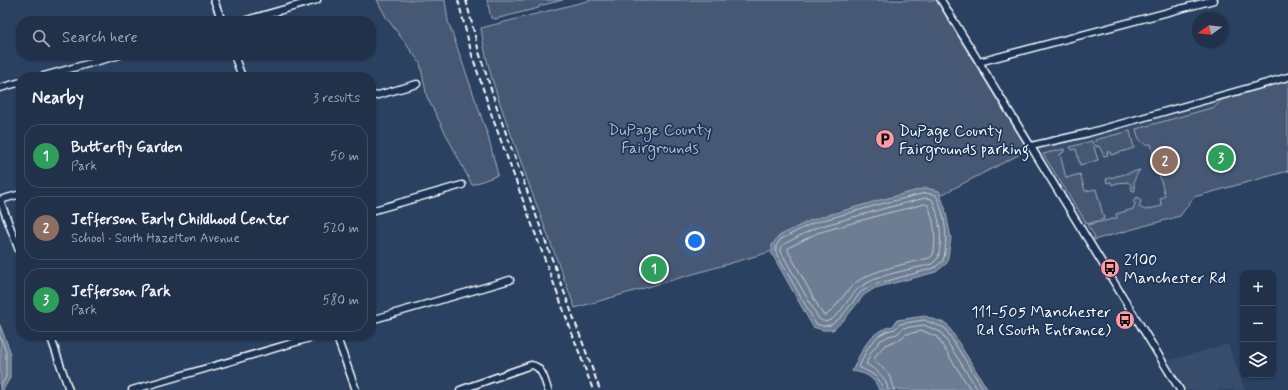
<!DOCTYPE html>
<html lang="en">
<head>
<meta charset="utf-8">
<style>
  :root { --surface:#203149; --page:#2d3d53; --text:#f1f3f6; --muted:#a2a9b4; --line:#3d4c61; --accent:#8abfa5 }
  body { margin:0; font-family:Mynerve,sans-serif; background:var(--page); color:var(--text) }
  .controls { position:absolute; right:12px; bottom:12px; display:grid; overflow:hidden; border-radius:8px; box-shadow:0 1px 3px #0004 }
  .controls button { width:36px; height:36px; display:grid; place-items:center; padding:0; border:0; border-bottom:1px solid var(--line); background:var(--surface); color:var(--text); font:20px sans-serif }
  .compass { position:absolute; left:1192px; top:12px; width:36px; height:36px; border-radius:50%; background:var(--surface); box-shadow:0 1px 3px #0004; rotate:255deg }
  .you { position:absolute; left:695px; top:241px; width:14px; height:14px; margin:-10px; border:3px solid #fff; border-radius:50%; background:#1a73e8; box-shadow:0 0 0 6px #1a73e833 }
  .badge { display:grid; place-items:center; width:26px; height:26px; border-radius:50%; background:var(--accent); color:#fff; font-size:13px; font-weight:700 }
  .pin { position:absolute; translate:-50% -50%; border:2px solid #fff; box-shadow:0 1px 4px #0006 }
  .list { margin:0; padding:0; list-style:none }
  h2 { display:flex; justify-content:space-between; align-items:center; height:52px; margin:0; padding:0 16px; font-size:17px }
  h2 small { font-size:13px; font-weight:400; color:var(--muted) }
  .list li { display:grid; grid-template-columns:26px 1fr auto; gap:12px; align-items:center; box-sizing:border-box; height:64px; margin:0 8px 8px; padding:0 8px; border:1px solid var(--line); border-radius:16px }
  .list b { display:block; font-size:15px; white-space:nowrap }
  .list p { margin:0; font-size:13px; white-space:nowrap; color:var(--muted) }
  .list em { font-size:13px; font-style:normal; color:var(--muted) }
  .icon { flex:none; width:22px; height:22px; fill:none; stroke:currentColor; stroke-width:2; stroke-linecap:round; stroke-linejoin:round }
  .map { position:relative; flex:none; width:1288px; height:390px; overflow:hidden }
  .search { position:absolute; background:var(--surface); box-shadow:0 1px 3px #0004; left:16px; top:16px; width:360px; height:44px; display:flex; align-items:center; gap:10px; box-sizing:border-box; padding:0 14px; border-radius:16px; color:var(--muted); font-size:15px }
  .panel { position:absolute; background:var(--surface); box-shadow:0 1px 3px #0004; left:16px; top:72px; width:360px; height:268px; border-radius:16px }
  .map>svg:first-child { display:block }
</style>
</head>
<body>
<div class="map">
<svg width="1288" height="390" viewBox="0 0 1288 390">
  <rect width="100%" height="100%" fill="#2a4161"/>
  <filter id="ink" filterUnits="userSpaceOnUse"><feTurbulence type="fractalNoise" baseFrequency=".025" numOctaves="2"/><feDisplacementMap in="SourceGraphic" scale="8" xChannelSelector="R" yChannelSelector="G"/><feConvolveMatrix kernelMatrix="1 2 1 2 8 2 1 2 1" color-interpolation-filters="sRGB"/></filter>
  <g filter="url(#ink)">
    <g fill="#394e6c">
      <polygon points="1288,81 1288,171 1251,182 1083,227 1035,150"/>
      <polygon points="1228,344 1245,390 1184,390 1167,361"/>
    </g>
    <g fill="#465975" stroke="#a2acba">
      <polygon points="377,0 445,0 448,21 488,136 498,175 472,185 427,97 420,63 386,17"/>
      <polygon points="487,0 563,0 539,6 539,8 495,19 493,18 491,18"/>
      <path d="M591,0H936L1028,150L941,195L780,249L575,308C555,254 534,200 515,145C501,107 486,68 481,28Z"/>
      <path d="M1288,81V171L1194,197L1180,216L1094,240V235L1087,225L1117,218L1116,214L1133,209L1135,204L1133,200L1138,197L1141,201L1139,207L1145,210L1162,206L1160,199L1165,196L1151,144C1141,146 1138,138 1136,129L1215,107L1221,100Z"/>
      <polygon points="1130,131 1134,148 1111,155 1110,152 1107,152 1108,155 1104,156 1099,146 1096,147 1095,140"/>
      <polygon points="1092,141 1098,160 1080,165 1076,149 1072,150 1070,147"/>
      <polygon points="1064,149 1064,152 1060,154 1066,178 1080,174 1085,191 1096,189 1104,219 1087,224 1043,154"/>
      <path d="M1140,170C1134,177 1133,183 1135,191H1132L1131,185L1128,182L1117,183L1112,185L1111,182L1107,183L1106,179Z"/>
    </g>
    <g fill="#6d7d92" stroke="#a7b1be">
      <polygon points="926,188 939,191 945,208 951,238 947,263 936,272 875,288 864,295 844,320 833,330 823,330 813,327 772,254 772,245 779,236 811,220 880,200"/>
      <path d="M925,316L947,324L988,390H879C874,377 866,373 852,371C862,350 869,331 893,326L897,320Z"/>
      <polygon points="0,325 10,351 10,378 3,390 0,390"/>
    </g>
    <g fill="none" stroke-linecap="round" stroke-linejoin="round">
      <g stroke="#c5cbd3" stroke-width="1">
        <path d="M926,193L936,195C945,215 949,239 943,261L934,268L873,285L861,292L841,317L831,325L823,326L816,324L776,253V246L781,239L813,223L881,204Z"/>
        <path d="M926,198L932,199C940,218 943,239 938,258L932,264C910,270 877,274 859,288C850,295 839,318 828,321C825,322 822,321 819,319L781,252V248L784,244L815,228L882,209Z"/>
        <path d="M926,204L928,205C934,220 937,239 933,255L929,258C907,264 869,270 853,285C844,294 837,306 827,315H823L788,251V248L817,233L884,214Z"/>
        <polyline points="0,336 6,352 6,377 0,387"/>
        <path d="M883,390C880,375 870,373 859,367L867,349L878,336L887,331L895,329L900,324L924,320L945,328L984,390"/>
        <path d="M888,390C887,377 876,370 866,364L871,352L881,340L889,336L897,334L903,328L924,325L941,332L978,390"/>
        <path d="M894,390C893,377 884,368 874,361L876,355L885,345L900,339L906,334L923,331L937,337L971,390"/>
      </g>
      <g stroke="#fff" stroke-width="9">
        <g id="minor">
          <polyline points="214,0 222,21"/>
          <polyline points="941,0 1180,390"/>
          <polyline points="243,21 317,0"/>
          <polyline points="234,55 242,77"/>
          <polyline points="979,62 1214,0"/>
          <polyline points="40,77 120,55"/>
          <polyline points="0,88 21,82"/>
          <polyline points="371,97 417,84"/>
          <polyline points="1031,146 1088,133 1288,77"/>
          <polyline points="0,200 21,256"/>
          <polyline points="0,200 21,194"/>
          <polyline points="371,211 462,185"/>
          <polyline points="371,320 510,280"/>
          <polyline points="50,335 69,390"/>
          <polyline points="336,335 356,390"/>
          <polyline points="132,390 320,335"/>
          <path d="M460,390L531,365C542,366 545,381 548,390"/>
        </g>
      </g>
      <use href="#minor" stroke="#1d3557" stroke-width="6"/>
      <g stroke="#fff" stroke-width="2" stroke-dasharray="6 3" stroke-linecap="butt">
        <polyline points="458,0 472,55 493,119 593,390"/>
        <polyline points="466,0 479,52 500,117 600,390"/>
      </g>
    </g>
  </g>
  <defs>
    <g id="parking-disc" transform="scale(1)"><circle r="9.5" fill="#ff9aa2" stroke="#1d3557"/><path d="M-3.5-5.5H1a3.5 3.5 0 0 1 0 7H-1V5.5H-3.5ZM-1-3.4V-.6H.8a1.4 1.4 0 0 0 0-2.8Z" fill="#111"/></g>
    <g id="bus-disc" transform="scale(1)"><circle r="9.5" fill="#ff9aa2" stroke="#1d3557"/><path d="M-5-6H5V4H4V6H2V4H-2V6H-4V4H-5ZM-3.5-4V0h7V-4ZM-3.5 1.2v1.5H-2V1.2ZM2 1.2v1.5H3.5V1.2Z" fill="#111"/></g>
  </defs>
  <g fill-rule="evenodd">
    <use href="#parking-disc" x="885" y="139"/>
    <use href="#bus-disc" x="1110" y="268"/>
    <use href="#bus-disc" x="1125" y="320"/>
  </g>
  <g text-anchor="middle" stroke-width="3.5" stroke-linejoin="round" paint-order="stroke">
    <g font-size="16" fill="#b5bdc8" stroke="#1d3557">
      <text x="660" y="135">DuPage County<tspan x="660" dy="18">Fairgrounds</tspan></text>
    </g>
    <g font-size="16" fill="#fff" stroke="#1d3557" text-anchor="start">
      <text x="899" y="136">DuPage County<tspan x="899" dy="18">Fairgrounds parking</tspan></text>
      <text x="1124" y="265">2100<tspan x="1124" dy="18">Manchester Rd</tspan></text>
      <text x="1111" y="317" text-anchor="end">111-505 Manchester<tspan x="1111" dy="18">Rd (South Entrance)</tspan></text>
    </g>
  </g>
</svg>
<div class="controls">
<button>+</button>
<button>−</button>
<button><svg class="icon" aria-label="layers" viewBox="0 0 24 24"><path d="M12 4l9 5-9 5-9-5zM3 14l9 5 9-5"/></svg></button>
</div>
<svg class="compass" viewBox="-18 -18 36 36"><path d="M0-13l5 13h-10z" fill="#e53935"/><path d="M0 13l5-13h-10z" fill="#a2a9b4"/></svg>
<div class="you"></div>
<div class="pin badge" style="left:654px;top:269px;background:#2e9e5b">1</div>
<div class="pin badge" style="left:1165px;top:161px;background:#8d6e63">2</div>
<div class="pin badge" style="left:1221px;top:158px;background:#2e9e5b">3</div>
<div class="search"><svg class="icon" aria-label="search" viewBox="0 0 24 24"><circle cx="10" cy="10" r="6"/><path d="M15 15l6 6"/></svg>Search here</div>
<section class="panel">
<h2>Nearby<small>3 results</small></h2>
<ul class="list">
<li><span class="badge" style="background:#2e9e5b">1</span><div><b>Butterfly Garden</b><p>Park</p></div><em>50 m</em></li>
<li><span class="badge" style="background:#8d6e63">2</span><div><b>Jefferson Early Childhood Center</b><p>School · South Hazelton Avenue</p></div><em>520 m</em></li>
<li><span class="badge" style="background:#2e9e5b">3</span><div><b>Jefferson Park</b><p>Park</p></div><em>580 m</em></li>
</ul>
</section>
</div>
</body>
</html>
